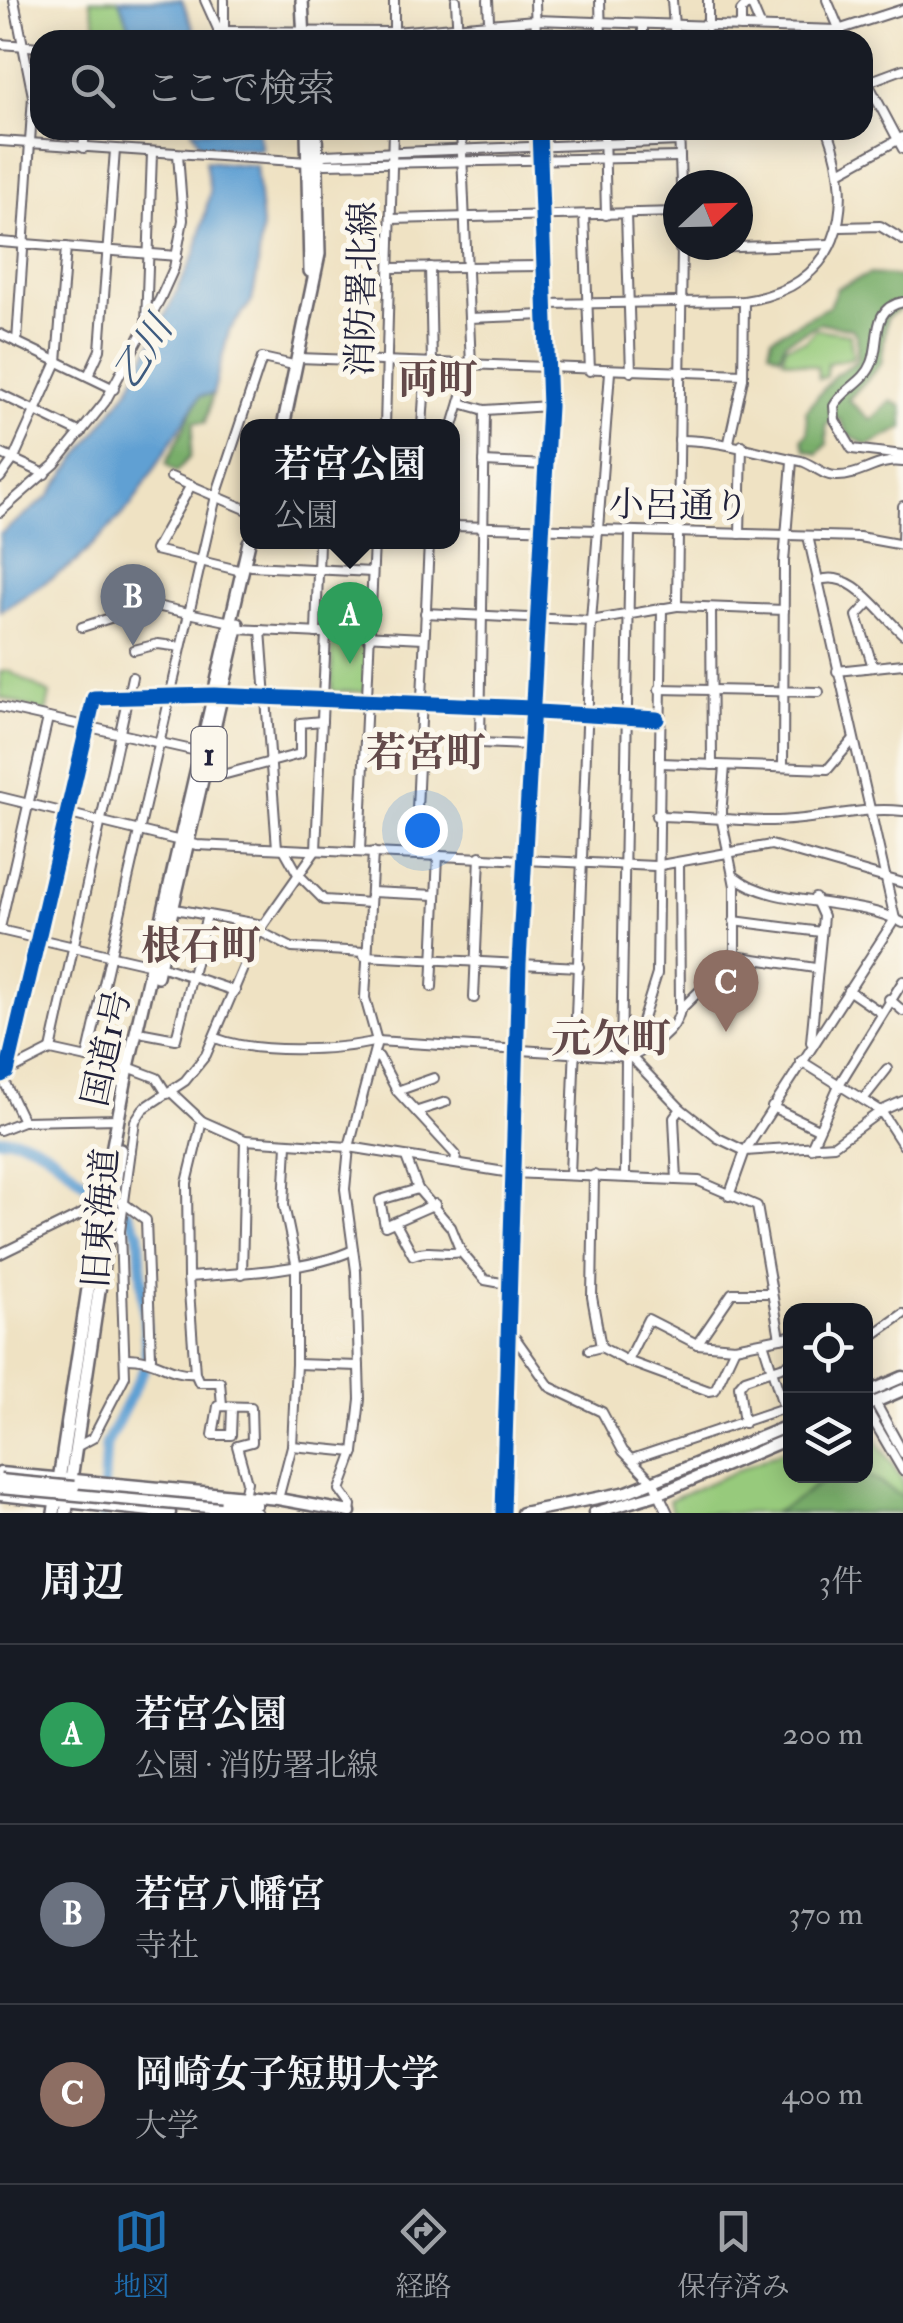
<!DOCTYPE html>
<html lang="ja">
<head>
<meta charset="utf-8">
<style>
  :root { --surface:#171b24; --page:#20242c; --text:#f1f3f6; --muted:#9ea1a6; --line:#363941; --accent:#1f6fb2 }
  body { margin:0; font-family:"IM FELL Double Pica","Noto Serif JP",serif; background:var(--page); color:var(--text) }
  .controls { position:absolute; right:30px; bottom:30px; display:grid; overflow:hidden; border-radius:20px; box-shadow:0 5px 25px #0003 }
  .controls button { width:90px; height:90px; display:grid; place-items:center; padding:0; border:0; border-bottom:2px solid var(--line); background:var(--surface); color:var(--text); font:50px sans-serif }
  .compass { position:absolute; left:663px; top:170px; width:90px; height:90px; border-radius:50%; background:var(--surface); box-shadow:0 5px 25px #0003; rotate:68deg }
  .you { position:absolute; left:422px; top:830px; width:35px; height:35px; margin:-25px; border:8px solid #fff; border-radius:50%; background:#1a73e8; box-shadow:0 0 0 15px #1a73e833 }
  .badge { display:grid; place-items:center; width:65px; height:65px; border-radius:50%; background:var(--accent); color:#fff; font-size:32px; font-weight:700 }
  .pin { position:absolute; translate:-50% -82px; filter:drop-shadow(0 2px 5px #0008) }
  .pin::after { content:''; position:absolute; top:52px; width:35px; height:30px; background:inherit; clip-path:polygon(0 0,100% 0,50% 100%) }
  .popup { position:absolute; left:240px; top:419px; width:220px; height:130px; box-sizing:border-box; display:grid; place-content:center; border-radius:20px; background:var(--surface); filter:drop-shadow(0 2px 8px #0005); font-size:32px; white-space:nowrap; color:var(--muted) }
  .popup b { font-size:38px; color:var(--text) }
  .popup::after { content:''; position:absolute; left:50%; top:100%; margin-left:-20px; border:20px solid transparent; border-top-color:var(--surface) }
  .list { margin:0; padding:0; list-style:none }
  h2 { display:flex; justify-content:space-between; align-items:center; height:130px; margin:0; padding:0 40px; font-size:42px }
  h2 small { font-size:32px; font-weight:400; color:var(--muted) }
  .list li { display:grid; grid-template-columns:65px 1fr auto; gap:30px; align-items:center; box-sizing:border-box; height:180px; padding:0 40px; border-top:2px solid var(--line) }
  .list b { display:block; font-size:38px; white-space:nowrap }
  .list p { margin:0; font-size:32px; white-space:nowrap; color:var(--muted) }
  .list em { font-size:32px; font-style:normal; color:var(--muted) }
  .icon { flex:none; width:55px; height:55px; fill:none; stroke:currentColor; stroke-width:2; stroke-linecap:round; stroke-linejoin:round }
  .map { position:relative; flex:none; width:903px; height:1513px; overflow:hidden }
  .search { position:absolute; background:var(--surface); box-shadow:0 5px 25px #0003; left:30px; right:30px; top:30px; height:110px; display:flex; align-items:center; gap:25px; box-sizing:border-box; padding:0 35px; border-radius:30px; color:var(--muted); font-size:38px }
  .sheet { height:670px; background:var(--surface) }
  nav { display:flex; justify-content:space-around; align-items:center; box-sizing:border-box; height:140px; border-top:2px solid var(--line); background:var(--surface); font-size:28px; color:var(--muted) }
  nav a { display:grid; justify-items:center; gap:5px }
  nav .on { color:var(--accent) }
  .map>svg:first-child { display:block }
</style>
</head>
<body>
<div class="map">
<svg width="903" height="1513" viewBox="0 0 903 1513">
  <rect width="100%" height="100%" fill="#fbf7ec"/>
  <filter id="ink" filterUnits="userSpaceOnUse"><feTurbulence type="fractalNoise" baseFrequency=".01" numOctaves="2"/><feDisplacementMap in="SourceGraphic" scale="20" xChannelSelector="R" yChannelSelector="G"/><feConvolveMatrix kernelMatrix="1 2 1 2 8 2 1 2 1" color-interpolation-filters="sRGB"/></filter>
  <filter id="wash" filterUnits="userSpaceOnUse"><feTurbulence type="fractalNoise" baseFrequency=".0048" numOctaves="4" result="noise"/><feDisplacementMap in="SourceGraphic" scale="40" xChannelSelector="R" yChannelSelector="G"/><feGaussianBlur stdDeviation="2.25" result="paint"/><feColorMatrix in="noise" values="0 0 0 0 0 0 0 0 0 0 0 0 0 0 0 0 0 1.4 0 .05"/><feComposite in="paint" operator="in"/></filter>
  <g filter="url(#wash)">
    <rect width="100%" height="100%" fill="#efe2c3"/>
    <g fill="#97ca7b" stroke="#5c765b" stroke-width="2.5">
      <polygon points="90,0 119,0 135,40 100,40"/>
      <polygon points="816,329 850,334 853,358 828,363 826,377 819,379 817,367 783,359 785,346 805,341"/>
      <polygon points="332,636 367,637 366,692 332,691"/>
      <polygon points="9,671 50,694 46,713 0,697 0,672"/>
      <polygon points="866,1425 903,1481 903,1513 672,1513 669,1500 790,1448 790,1476 866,1476"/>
    </g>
    <g fill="#79ae6b" stroke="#4e6853" stroke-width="2.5">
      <polygon points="870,274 903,277 903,307 887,317 881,364 848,400 871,420 891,401 902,406 903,428 867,446 848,434 839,418 826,424 827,444 818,454 806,450 802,439 808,432 806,411 834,376 857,361 857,336 852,329 821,323 785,342 780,356 769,350 772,337 829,306 837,288"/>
      <polygon points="213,394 205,423 194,422 190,457 176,472 166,464 200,396"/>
      <path d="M867,1475L903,1497V1513H773C822,1490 803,1477 867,1475Z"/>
    </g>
    <g fill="#61a0d3" stroke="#426187" stroke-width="2.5">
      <polygon points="119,0 182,0 198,40 135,40"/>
      <polygon points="192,130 258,130 262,150 201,146"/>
      <polygon points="205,161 256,166 262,226 257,275 252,301 229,331 213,394 200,396 131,506 76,562 0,612 0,534 48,497 130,387 196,252 210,192"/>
    </g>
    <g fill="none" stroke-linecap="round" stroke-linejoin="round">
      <g stroke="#61a0d3" stroke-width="11">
        <path d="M0,1139C38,1134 68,1170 96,1192"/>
        <polyline points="102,1513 106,1445 147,1363 139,1234 127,1212"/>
      </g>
    </g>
  </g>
  <g filter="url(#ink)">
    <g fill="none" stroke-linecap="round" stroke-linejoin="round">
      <g stroke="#6a656b" stroke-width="12">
        <g id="minor">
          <polyline points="14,0 33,96 17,342"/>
          <polyline points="205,0 223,40"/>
          <polyline points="394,0 394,32"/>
          <polyline points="456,0 458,40"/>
          <polyline points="488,0 490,40"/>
          <polyline points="535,0 536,40"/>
          <polyline points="600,0 601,40"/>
          <polyline points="672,0 675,40"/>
          <polyline points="827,0 844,40"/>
          <polyline points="750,1 761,27"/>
          <polyline points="643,24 643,40"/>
          <polyline points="708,27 708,0"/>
          <polyline points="741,27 741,11 751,0"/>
          <polyline points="224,29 224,0"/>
          <polyline points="218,31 394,32 535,20 838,30 903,9"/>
          <polyline points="0,44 40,47"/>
          <polyline points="863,74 903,149"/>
          <polyline points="868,82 903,69"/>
          <polyline points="84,130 84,148"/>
          <polyline points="604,130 606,215"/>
          <polyline points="679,130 681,185"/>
          <polyline points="0,141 308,162 324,155 680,141"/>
          <polyline points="317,160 325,164 680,157"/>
          <polyline points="843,170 903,137"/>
          <polyline points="626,214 631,372"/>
          <polyline points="584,215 590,371"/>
          <polyline points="391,219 678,212"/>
          <polyline points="841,227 880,226 903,240"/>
          <polyline points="0,242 177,256"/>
          <polyline points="680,249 830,244"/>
          <polyline points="430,267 432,364"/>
          <polyline points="391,268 543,266"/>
          <path d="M903,302C870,308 881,341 872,363C865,382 843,389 834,406L835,420L852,449L903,455"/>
          <path d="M544,304L744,301C840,286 857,209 828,130"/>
          <polyline points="469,318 544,315"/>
          <polyline points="146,324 152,153"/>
          <polyline points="0,334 114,389"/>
          <polyline points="298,358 743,374"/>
          <polyline points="88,376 100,350 115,150"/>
          <polyline points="0,394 81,433"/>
          <polyline points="460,403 485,410 549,406"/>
          <polyline points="485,410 480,743 529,745"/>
          <polyline points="385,427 393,130"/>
          <polyline points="422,427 426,364"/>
          <polyline points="452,429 471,366 461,130"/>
          <path d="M679,440C723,440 759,453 801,461C813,464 822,476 836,476C861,477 877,458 903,462"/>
          <polyline points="729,442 743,379 744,301"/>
          <polyline points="0,453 45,474"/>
          <polyline points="484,462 546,465"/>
          <polyline points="171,477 248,510"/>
          <polyline points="0,478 13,460 57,362 66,247"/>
          <polyline points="191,485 155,550 242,571"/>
          <polyline points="0,512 55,464 105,402 160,299 174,268 183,220 178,154"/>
          <polyline points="452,526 859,537 903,545"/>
          <polyline points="740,534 742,445"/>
          <polyline points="902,545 903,506"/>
          <polyline points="251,566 372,572"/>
          <path d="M817,581C852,567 879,613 903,634"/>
          <polyline points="870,602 857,616 873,667"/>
          <polyline points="677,606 784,610"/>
          <polyline points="711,608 712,765"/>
          <polyline points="425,613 591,621 677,606 682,245"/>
          <polyline points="82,627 151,605 231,622"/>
          <polyline points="237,629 424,638"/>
          <polyline points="261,630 277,848"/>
          <polyline points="316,633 319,542"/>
          <polyline points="134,650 158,644 181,647"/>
          <polyline points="837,671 903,664"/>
          <polyline points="659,689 819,692"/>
          <polyline points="0,707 201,752"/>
          <polyline points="660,763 828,769 852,741"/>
          <polyline points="725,766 721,816 735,886 735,956"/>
          <polyline points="783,767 784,562 792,461"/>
          <polyline points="205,770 226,774 300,754 300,723 322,721"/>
          <polyline points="0,797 197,845 655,866 771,845 903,883"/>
          <path d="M656,816C695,816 734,821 772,821C818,821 858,806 903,811"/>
          <polyline points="284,849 298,874 324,900 370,903"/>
          <polyline points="360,851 374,542"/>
          <polyline points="415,854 429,542"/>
          <polyline points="679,862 680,1010"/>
          <path d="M734,876C775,909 855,896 903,923"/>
          <polyline points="371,892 436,895"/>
          <polyline points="175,909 263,925"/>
          <polyline points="734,921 821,932"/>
          <polyline points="0,928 48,718"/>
          <polyline points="0,930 152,965"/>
          <polyline points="259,931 292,948 365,952"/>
          <polyline points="364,956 579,967"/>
          <polyline points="735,956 815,968"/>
          <polyline points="160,966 235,991"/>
          <polyline points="432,987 438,855"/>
          <polyline points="848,990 880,1012"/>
          <polyline points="474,998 480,856"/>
          <polyline points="889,999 903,1011"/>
          <polyline points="144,1033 176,1039 207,915"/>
          <path d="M215,1038C256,1054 335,1051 377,1041L631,1057C651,1047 676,1033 680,1010L735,956"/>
          <polyline points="811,1042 823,916 815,898"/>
          <polyline points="51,1050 132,677"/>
          <polyline points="621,1056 630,531"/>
          <polyline points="631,1057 657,974 662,608"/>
          <polyline points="631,1057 681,1109 718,1138 745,1151 834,1145 881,1111 903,1145"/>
          <polyline points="87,1058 216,496 262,358 289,364"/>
          <polyline points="373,1058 379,1057 397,1091 456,1155 455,1163"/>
          <polyline points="801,1061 881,1111 903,1101"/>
          <polyline points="7,1072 94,698 214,695 531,708 538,712 657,719"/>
          <polyline points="1,1075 23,1121 118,1119"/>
          <polyline points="0,1076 51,1050 128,1067 157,1078 167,1094"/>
          <polyline points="397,1091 434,1078"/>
          <polyline points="171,1092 202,1121 245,1140 349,1147 511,1173 699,1181 757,1206 780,1338"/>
          <polyline points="864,1098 887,1069"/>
          <polyline points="772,1107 818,1129"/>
          <polyline points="418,1111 446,1102"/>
          <polyline points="0,1130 23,1121"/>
          <polyline points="811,1148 840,1083 903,981"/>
          <polyline points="406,1157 418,1189 451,1227 461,1252 485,1280 507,1284"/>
          <polyline points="570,1175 591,621 610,372"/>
          <polyline points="625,1176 626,1057"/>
          <polyline points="677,1180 674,1118 681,1109"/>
          <polyline points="418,1189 380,1200 385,1226 435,1204"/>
          <polyline points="729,1196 745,1151 895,919 808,536"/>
          <polyline points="122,1202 146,1220 151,1357"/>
          <path d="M396,1224L413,1255C431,1248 443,1256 461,1252"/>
          <polyline points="0,1254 102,1204"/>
          <polyline points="242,1274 245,1140"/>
          <path d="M188,1277C234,1274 312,1270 353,1250"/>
          <polyline points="506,1337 516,1339 550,1387 602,1412 623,1451 654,1483 668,1513"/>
          <polyline points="866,1340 903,1314"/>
          <polyline points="763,1342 784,1408"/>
          <polyline points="697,1344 732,1293 771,1293"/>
          <polyline points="601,1347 627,1361 648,1319 697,1344 735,1347 790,1336"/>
          <polyline points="589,1350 601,1347 592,1297 594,1175"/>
          <path d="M125,1358C158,1357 167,1375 195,1373L188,1277L187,1183L202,1121"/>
          <polyline points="627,1361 709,1391 715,1390 735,1347"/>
          <polyline points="296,1364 359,1366"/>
          <polyline points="195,1373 199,1382 220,1382 222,1405"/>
          <polyline points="866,1396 875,1402 903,1453"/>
          <polyline points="232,1408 231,1435 213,1435 218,1406 251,1407 252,1442 237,1446 247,1482 244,1496"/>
          <polyline points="866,1408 903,1471"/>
          <polyline points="744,1423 739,1386 745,1379 790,1364"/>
          <polyline points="78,1446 93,1438 125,1376 120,1231 135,1121 143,1109 185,1081 206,1055 259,931 316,850 326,633"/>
          <polyline points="292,1446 354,1452"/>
          <polyline points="632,1459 790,1406"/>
          <polyline points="278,1499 292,1446 296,1364 296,1263 284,1205 287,1144"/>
          <polyline points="350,1512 351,1505 340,1490 354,1452 360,1399 356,1271 345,1189 349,1147 377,1041 365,998 373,852"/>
          <polyline points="503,1513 519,963 549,406 539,130"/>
        </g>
      </g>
      <g stroke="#6a656b" stroke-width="15">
        <g id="major">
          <polyline points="866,1393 903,1377"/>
          <polyline points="866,1406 903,1390"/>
          <polyline points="0,1473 278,1499 350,1512"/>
          <polyline points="74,1487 256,1504"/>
          <polyline points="0,1495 170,1513"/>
          <polyline points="220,1508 256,1513"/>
          <polyline points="522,1513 627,1492 790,1425"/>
          <polyline points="594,1513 658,1494 790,1438"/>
        </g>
      </g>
      <g stroke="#6a656b" stroke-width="16">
        <g id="highway">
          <polyline points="302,0 304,40"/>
          <polyline points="307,130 310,271"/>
          <polyline points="283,427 319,254 316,130"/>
          <polyline points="157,976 238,624"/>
          <polyline points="54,1513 97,1229 128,1067 249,542"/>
          <polyline points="66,1513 120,1150"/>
        </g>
      </g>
      <use href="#minor" stroke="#fff" stroke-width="8"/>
      <use href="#major" stroke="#fff" stroke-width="10"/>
      <use href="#highway" stroke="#fff" stroke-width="11"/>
      <g stroke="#6a656b" stroke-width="15" stroke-linecap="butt">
        <g id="major-bridge">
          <polyline points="0,1480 74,1487"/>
          <polyline points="0,1488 220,1508"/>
        </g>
      </g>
      <use href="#major-bridge" stroke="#fff" stroke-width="10"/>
      <g stroke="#fbf7ec" stroke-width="21">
        <g id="cycleway">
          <polyline points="1,1075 7,1072 94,698 214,695 531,708 538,712 657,719"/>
          <polyline points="503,1513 519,963 549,406 539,130"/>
        </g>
      </g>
      <use href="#cycleway" stroke="#0057b8" stroke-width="15"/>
    </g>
  </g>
  <g text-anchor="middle" stroke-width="10" stroke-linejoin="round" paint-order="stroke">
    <rect fill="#fbf7ec" stroke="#636270" stroke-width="2.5" x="191.5" y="727" width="35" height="54" rx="8"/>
    <g font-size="32" font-weight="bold" fill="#22223b">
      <text x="209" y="765">1</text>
    </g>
    <g font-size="35" fill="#22223b" stroke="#fbf7ec">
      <text transform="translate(361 289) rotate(-89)" y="12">消防署北線</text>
      <text transform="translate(679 505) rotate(1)" y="12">小呂通り</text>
      <text transform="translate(106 1048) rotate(-78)" y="12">国道1号</text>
      <text transform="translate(100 1218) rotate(-86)" y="12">旧東海道</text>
    </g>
    <g font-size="38" font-style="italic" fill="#3e5b7f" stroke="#fbf7ec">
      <text transform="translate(142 352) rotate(-58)" y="13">乙川</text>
    </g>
    <g font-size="40" font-weight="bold" fill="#634a4a" stroke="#fbf7ec">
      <text x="438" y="393">両町</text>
      <text x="426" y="766">若宮町</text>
      <text x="201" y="959">根石町</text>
      <text x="611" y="1052">元欠町</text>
    </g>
  </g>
</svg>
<div class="controls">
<button><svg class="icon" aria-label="locate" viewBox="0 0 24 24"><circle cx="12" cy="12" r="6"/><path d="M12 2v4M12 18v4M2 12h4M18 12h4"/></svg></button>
<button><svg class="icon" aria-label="layers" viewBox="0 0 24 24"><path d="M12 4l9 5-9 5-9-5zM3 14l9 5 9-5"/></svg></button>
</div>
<svg class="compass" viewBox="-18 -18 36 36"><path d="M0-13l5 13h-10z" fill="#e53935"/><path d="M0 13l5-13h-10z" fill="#9ea1a6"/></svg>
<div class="you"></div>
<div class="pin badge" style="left:350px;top:664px;background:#2e9e5b">A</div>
<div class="popup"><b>若宮公園</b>公園</div>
<div class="pin badge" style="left:133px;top:646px;background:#6b7280">B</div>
<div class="pin badge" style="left:726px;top:1032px;background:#8d6e63">C</div>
<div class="search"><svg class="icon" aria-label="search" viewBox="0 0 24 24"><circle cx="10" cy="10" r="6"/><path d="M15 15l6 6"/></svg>ここで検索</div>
</div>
<section class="sheet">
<h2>周辺<small>3件</small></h2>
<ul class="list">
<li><span class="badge" style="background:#2e9e5b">A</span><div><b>若宮公園</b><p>公園 · 消防署北線</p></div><em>200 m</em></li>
<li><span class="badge" style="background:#6b7280">B</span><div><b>若宮八幡宮</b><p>寺社</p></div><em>370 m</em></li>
<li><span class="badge" style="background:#8d6e63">C</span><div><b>岡崎女子短期大学</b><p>大学</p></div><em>400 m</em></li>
</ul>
</section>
<nav>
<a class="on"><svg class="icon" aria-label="map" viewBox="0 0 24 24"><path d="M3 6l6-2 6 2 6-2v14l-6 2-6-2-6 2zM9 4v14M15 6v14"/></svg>地図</a>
<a><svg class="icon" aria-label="directions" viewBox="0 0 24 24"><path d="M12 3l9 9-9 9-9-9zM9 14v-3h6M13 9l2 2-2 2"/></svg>経路</a>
<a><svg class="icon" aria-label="saved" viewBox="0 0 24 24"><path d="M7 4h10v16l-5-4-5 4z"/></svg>保存済み</a>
</nav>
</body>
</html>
